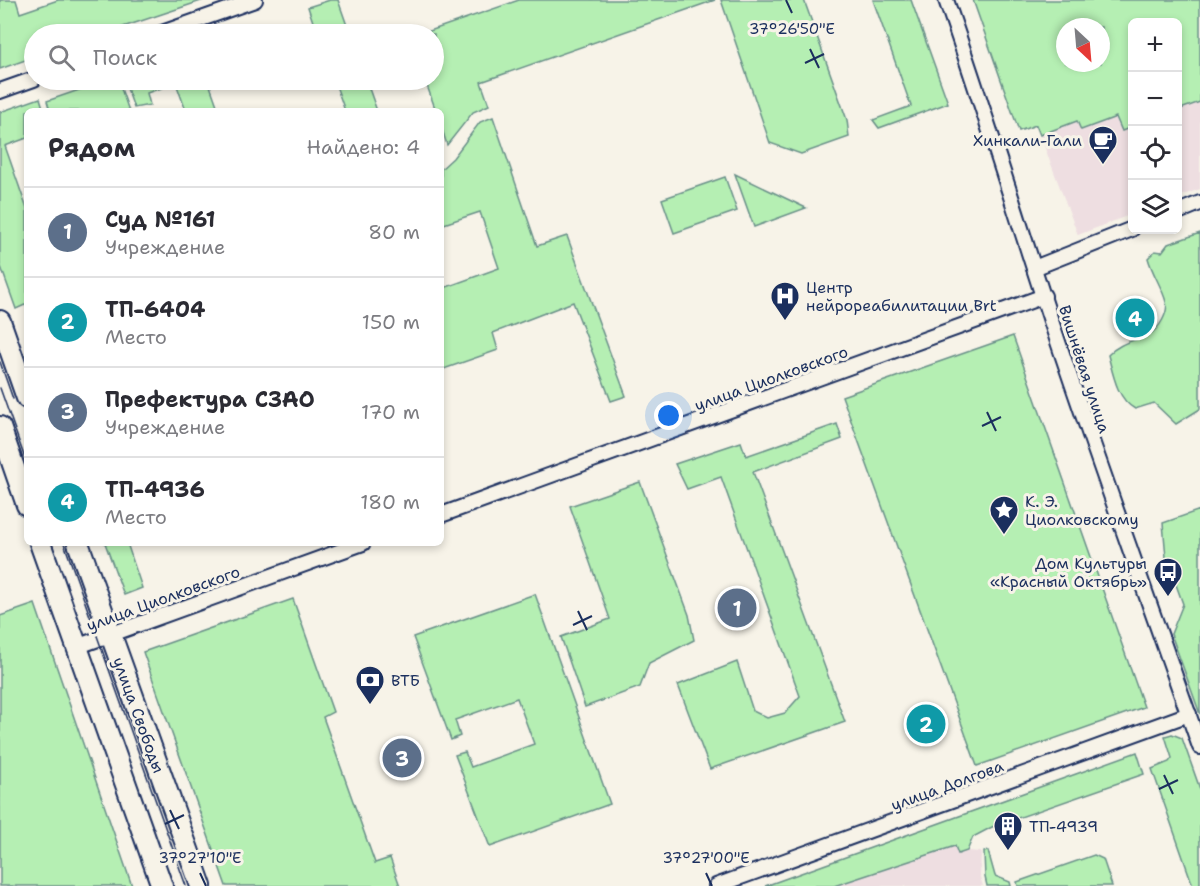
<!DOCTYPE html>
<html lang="ru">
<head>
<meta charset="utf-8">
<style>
  :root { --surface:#fff; --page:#f7f7f7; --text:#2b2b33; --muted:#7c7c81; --line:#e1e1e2; --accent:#d93025 }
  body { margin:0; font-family:"Shantell Sans",sans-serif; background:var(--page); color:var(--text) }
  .controls { position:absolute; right:18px; top:18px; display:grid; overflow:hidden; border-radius:9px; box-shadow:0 3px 9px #0003 }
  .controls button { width:54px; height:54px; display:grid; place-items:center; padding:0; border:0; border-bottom:2px solid var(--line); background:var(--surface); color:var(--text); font:30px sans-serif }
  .compass { position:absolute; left:1056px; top:18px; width:54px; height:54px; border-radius:50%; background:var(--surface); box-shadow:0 3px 9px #0003; rotate:154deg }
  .you { position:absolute; left:669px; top:416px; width:21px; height:21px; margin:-15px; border:4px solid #fff; border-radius:50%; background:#1a73e8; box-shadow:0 0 0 9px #1a73e833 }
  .badge { display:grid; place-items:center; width:39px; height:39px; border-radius:50%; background:var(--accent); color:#fff; font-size:20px; font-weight:700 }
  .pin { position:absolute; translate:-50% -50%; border:3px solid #fff; box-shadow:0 2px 6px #0006 }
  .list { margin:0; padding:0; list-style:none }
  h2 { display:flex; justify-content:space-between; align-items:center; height:78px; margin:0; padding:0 24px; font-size:26px }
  h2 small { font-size:20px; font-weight:400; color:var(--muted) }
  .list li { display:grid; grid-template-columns:39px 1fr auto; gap:18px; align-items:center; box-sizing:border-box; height:90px; padding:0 24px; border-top:2px solid var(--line) }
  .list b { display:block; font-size:22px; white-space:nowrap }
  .list p { margin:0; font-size:20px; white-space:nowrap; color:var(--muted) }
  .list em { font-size:20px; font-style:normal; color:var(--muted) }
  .icon { flex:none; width:33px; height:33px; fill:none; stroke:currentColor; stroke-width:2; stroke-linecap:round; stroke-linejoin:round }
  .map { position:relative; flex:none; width:1200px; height:886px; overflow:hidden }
  .search { position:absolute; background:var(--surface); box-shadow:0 3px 9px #0003; left:24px; top:24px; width:420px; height:66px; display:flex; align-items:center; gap:15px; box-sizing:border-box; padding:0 21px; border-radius:33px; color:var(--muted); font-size:22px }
  .panel { position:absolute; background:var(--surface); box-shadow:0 3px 9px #0003; left:24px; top:108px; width:420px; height:438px; border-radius:9px }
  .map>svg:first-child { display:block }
</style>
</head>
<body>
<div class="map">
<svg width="1200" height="886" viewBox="0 0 1200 886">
  <rect width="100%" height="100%" fill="#f7f3e8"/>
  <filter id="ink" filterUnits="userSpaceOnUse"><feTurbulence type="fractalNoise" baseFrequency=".0167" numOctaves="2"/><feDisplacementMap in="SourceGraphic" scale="12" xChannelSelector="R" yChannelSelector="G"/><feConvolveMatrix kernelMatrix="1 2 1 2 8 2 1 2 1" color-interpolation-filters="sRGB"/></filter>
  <g filter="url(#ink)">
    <g fill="#eedee1">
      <polygon points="1200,102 1200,189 1178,197 1178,110"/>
      <polygon points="1116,117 1122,131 1132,127 1132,214 1078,235 1040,135 1077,120 1082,130"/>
      <polygon points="956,846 959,854 967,851 981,852 980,877 983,886 834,886"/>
    </g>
    <g fill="#b5efb3" stroke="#688f88" stroke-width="1.5" fill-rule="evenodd">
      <polygon points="0,0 16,0 20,13 58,0 204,0 102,34 34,34 34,57 0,69"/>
      <polygon points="330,0 338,0 350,34 317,34 308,7"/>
      <polygon points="519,0 715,0 481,82 489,105 473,112 447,145 441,126 441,111 436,111 425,80 434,80 434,34 421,34"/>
      <polygon points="721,0 804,0 847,120 849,137 801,154 770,143"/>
      <polygon points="873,0 911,0 948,103 879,128 873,120 911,106"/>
      <path d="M973,0H1200V102L1178,110V22H1132V127L1122,131L1116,117L1081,130L1077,121L1040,135L1036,125L1019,131ZM1065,27H1101V63H1065Z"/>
      <polygon points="108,80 118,80 129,111 50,111 47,101"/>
      <polygon points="124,80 208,80 219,111 186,111 176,83 147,93 150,105 134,108"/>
      <polygon points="334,80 366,80 377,111 345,111"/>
      <polygon points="40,98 44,111 27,111 27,138 5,146 27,209 27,304 16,309 0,264 0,112"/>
      <polygon points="493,117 537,246 567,236 626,396 611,401 573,302 493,333 498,350 441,370 441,289 499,268 480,212 441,225 441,169 453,158 480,122"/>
      <polygon points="735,174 806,208 754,227"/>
      <polygon points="725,177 737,211 674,233 662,199"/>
      <path d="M1200,233V409L1176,424L1154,403L1135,409C1117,399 1113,374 1108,355C1119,343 1134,341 1149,334C1159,330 1169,312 1166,302C1162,287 1152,273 1148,258L1155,251L1162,252L1168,244Z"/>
      <polygon points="1013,336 1144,707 977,766 842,396"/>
      <polygon points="837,424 842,439 753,472 845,722 710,769 678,685 737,662 753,711 767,718 785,713 800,696 721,477 687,489 675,464 741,442 746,456"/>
      <polygon points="640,482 689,615 694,640 649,663 640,687 585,707 561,637 610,619 570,506"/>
      <polygon points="1200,510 1200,714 1171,634 1183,604 1166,557 1163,523"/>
      <polygon points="105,543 127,543 142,588 124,595"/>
      <polygon points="535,594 610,804 490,847 455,755 465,752 471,767 534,744 517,698 455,720 460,736 451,740 413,637"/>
      <polygon points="293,599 333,712 323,717 375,863 390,858 400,886 226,886 143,652"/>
      <polygon points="35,604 132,886 0,886 0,616"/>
      <polygon points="1172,734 1182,738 1200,789 1200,886 1193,886 1152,769 1169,762 1172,758 1165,736"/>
      <polygon points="1137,752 1144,774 992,827 973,837 967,851 958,854 955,846 834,886 765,886"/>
      <polygon points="988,851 995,876 1010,882 1011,886 987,886 985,877 984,852"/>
      <polygon points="1094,855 1103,859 1112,886 1018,886 1017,882"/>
    </g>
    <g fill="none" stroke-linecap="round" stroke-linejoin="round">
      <g stroke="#1b2f5e" stroke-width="18">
        <g id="street">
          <path d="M946,0C984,108 1017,218 1053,327C1100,468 1151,607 1200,747"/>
          <polyline points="159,34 255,0"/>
          <polyline points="0,91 34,79"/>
          <polyline points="1178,212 1200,203"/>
          <polyline points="1034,268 1132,229"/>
          <polyline points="441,515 1044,296"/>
          <polyline points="76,647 363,543"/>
          <polyline points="716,886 1189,714"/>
        </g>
      </g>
      <g stroke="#1b2f5e" stroke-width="24">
        <g id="secondary">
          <polyline points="0,321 27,398"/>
          <polyline points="0,427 27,505"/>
          <polyline points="40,543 162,886"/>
          <polyline points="78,543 201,886"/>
        </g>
      </g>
      <use href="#street" stroke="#f7f3e8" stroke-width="14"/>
      <use href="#secondary" stroke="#f7f3e8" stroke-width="20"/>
      <g stroke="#1b2f5e" stroke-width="1.5">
        <polyline points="0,362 13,399"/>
        <polyline points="0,388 27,464"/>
        <polyline points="64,543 186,886"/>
      </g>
    </g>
  </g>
  <path fill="none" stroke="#1b2f5e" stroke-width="2" d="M786,0L792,13M810,49L819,68M805,63L824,54M987,412L996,431M982,426L1001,417M578,611L587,630M573,625L592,616M1164,775L1173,794M1159,789L1178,780M170,810L179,829M165,824L184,815M200,873L206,886M706,873L712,886"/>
  <defs>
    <g id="cafe-pin" transform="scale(1.5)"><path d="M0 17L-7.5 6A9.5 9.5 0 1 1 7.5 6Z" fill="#1b2f5e" stroke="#f7f3e8"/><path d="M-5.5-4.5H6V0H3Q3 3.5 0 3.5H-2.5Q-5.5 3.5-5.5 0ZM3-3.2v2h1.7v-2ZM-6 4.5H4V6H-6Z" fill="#fff"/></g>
    <g id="hospital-pin" transform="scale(1.5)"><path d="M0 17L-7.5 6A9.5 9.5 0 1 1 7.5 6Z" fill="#1b2f5e" stroke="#f7f3e8"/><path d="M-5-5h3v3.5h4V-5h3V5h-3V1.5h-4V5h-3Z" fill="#fff"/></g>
    <g id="sight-pin" transform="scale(1.5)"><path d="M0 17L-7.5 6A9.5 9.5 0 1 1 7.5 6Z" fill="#1b2f5e" stroke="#f7f3e8"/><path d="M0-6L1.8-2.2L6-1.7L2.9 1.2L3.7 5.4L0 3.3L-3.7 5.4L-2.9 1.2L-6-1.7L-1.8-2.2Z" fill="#fff"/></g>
    <g id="bus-pin" transform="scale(1.5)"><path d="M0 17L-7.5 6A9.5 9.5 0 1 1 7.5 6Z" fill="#1b2f5e" stroke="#f7f3e8"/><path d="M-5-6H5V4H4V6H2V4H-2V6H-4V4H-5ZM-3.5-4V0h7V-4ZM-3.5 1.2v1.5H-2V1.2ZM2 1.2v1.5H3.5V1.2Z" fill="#fff"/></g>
    <g id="bank-pin" transform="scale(1.5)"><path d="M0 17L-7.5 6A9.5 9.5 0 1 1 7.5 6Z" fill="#1b2f5e" stroke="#f7f3e8"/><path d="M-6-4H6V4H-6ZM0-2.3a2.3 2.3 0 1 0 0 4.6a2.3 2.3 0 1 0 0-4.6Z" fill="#fff"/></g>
    <g id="building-pin" transform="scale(1.5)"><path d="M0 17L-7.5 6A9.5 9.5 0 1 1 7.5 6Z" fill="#1b2f5e" stroke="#f7f3e8"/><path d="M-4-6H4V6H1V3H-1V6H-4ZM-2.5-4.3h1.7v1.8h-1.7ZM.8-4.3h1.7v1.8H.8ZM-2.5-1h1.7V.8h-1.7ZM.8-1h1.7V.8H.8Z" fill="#fff"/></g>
  </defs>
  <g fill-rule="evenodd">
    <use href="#cafe-pin" x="1103" y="140"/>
    <use href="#hospital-pin" x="785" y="296"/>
    <use href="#sight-pin" x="1004" y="510"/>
    <use href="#bus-pin" x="1168" y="572"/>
    <use href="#bank-pin" x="370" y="680"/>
    <use href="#building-pin" x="1008" y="826"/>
  </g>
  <g text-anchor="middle" stroke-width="6" stroke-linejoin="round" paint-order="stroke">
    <g font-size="16" fill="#1b2f5e" stroke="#f7f3e8" text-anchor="start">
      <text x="1082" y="146" text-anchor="end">Хинкали-Гали</text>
      <text x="806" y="293">Центр<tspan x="806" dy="18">нейрореабилитации Brt</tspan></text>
      <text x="1025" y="507">К. Э.<tspan x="1025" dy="18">Циолковскому</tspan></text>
      <text x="1147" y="569" text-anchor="end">Дом Культуры<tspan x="1147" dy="18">«Красный Октябрь»</tspan></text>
      <text x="391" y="686">ВТБ</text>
      <text x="1029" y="832">ТП-4939</text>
    </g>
    <g font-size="16" fill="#1b2f5e" stroke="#f7f3e8">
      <text transform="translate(1085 369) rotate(72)" y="6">Вишнёвая улица</text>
      <text transform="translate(771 378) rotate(-20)" y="6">улица Циолковского</text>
      <text transform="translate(163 598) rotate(-20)" y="6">улица Циолковского</text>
      <text transform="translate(139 715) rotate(70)" y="6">улица Свободы</text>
      <text transform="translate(947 785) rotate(-20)" y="6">улица Долгова</text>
    </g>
  </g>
  <g font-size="15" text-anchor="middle" fill="#1b2f5e" stroke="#f7f3e8" stroke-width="6" stroke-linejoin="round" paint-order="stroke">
    <text x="792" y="34">37°26'50"E</text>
    <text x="200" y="863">37°27'10"E</text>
    <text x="706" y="863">37°27'00"E</text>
  </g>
</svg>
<div class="controls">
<button>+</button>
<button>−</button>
<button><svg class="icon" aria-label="locate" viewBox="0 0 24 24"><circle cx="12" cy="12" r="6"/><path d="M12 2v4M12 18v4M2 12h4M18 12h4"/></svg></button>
<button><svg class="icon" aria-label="layers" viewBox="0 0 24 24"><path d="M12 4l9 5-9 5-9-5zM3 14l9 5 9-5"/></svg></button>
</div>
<svg class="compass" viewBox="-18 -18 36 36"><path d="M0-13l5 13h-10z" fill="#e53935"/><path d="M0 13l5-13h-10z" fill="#7c7c81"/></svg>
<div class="you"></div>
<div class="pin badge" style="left:737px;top:608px;background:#5c6f8a">1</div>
<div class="pin badge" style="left:926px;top:724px;background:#0f9aa8">2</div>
<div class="pin badge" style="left:402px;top:758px;background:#5c6f8a">3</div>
<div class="pin badge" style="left:1135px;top:318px;background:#0f9aa8">4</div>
<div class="search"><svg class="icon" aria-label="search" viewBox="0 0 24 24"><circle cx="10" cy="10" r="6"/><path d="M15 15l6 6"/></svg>Поиск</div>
<section class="panel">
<h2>Рядом<small>Найдено: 4</small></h2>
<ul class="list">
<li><span class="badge" style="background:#5c6f8a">1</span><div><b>Суд №161</b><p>Учреждение</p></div><em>80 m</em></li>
<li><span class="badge" style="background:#0f9aa8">2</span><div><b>ТП-6404</b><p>Место</p></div><em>150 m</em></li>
<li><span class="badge" style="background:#5c6f8a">3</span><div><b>Префектура СЗАО</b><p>Учреждение</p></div><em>170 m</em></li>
<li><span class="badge" style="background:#0f9aa8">4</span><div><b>ТП-4936</b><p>Место</p></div><em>180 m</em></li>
</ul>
</section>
</div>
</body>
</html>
